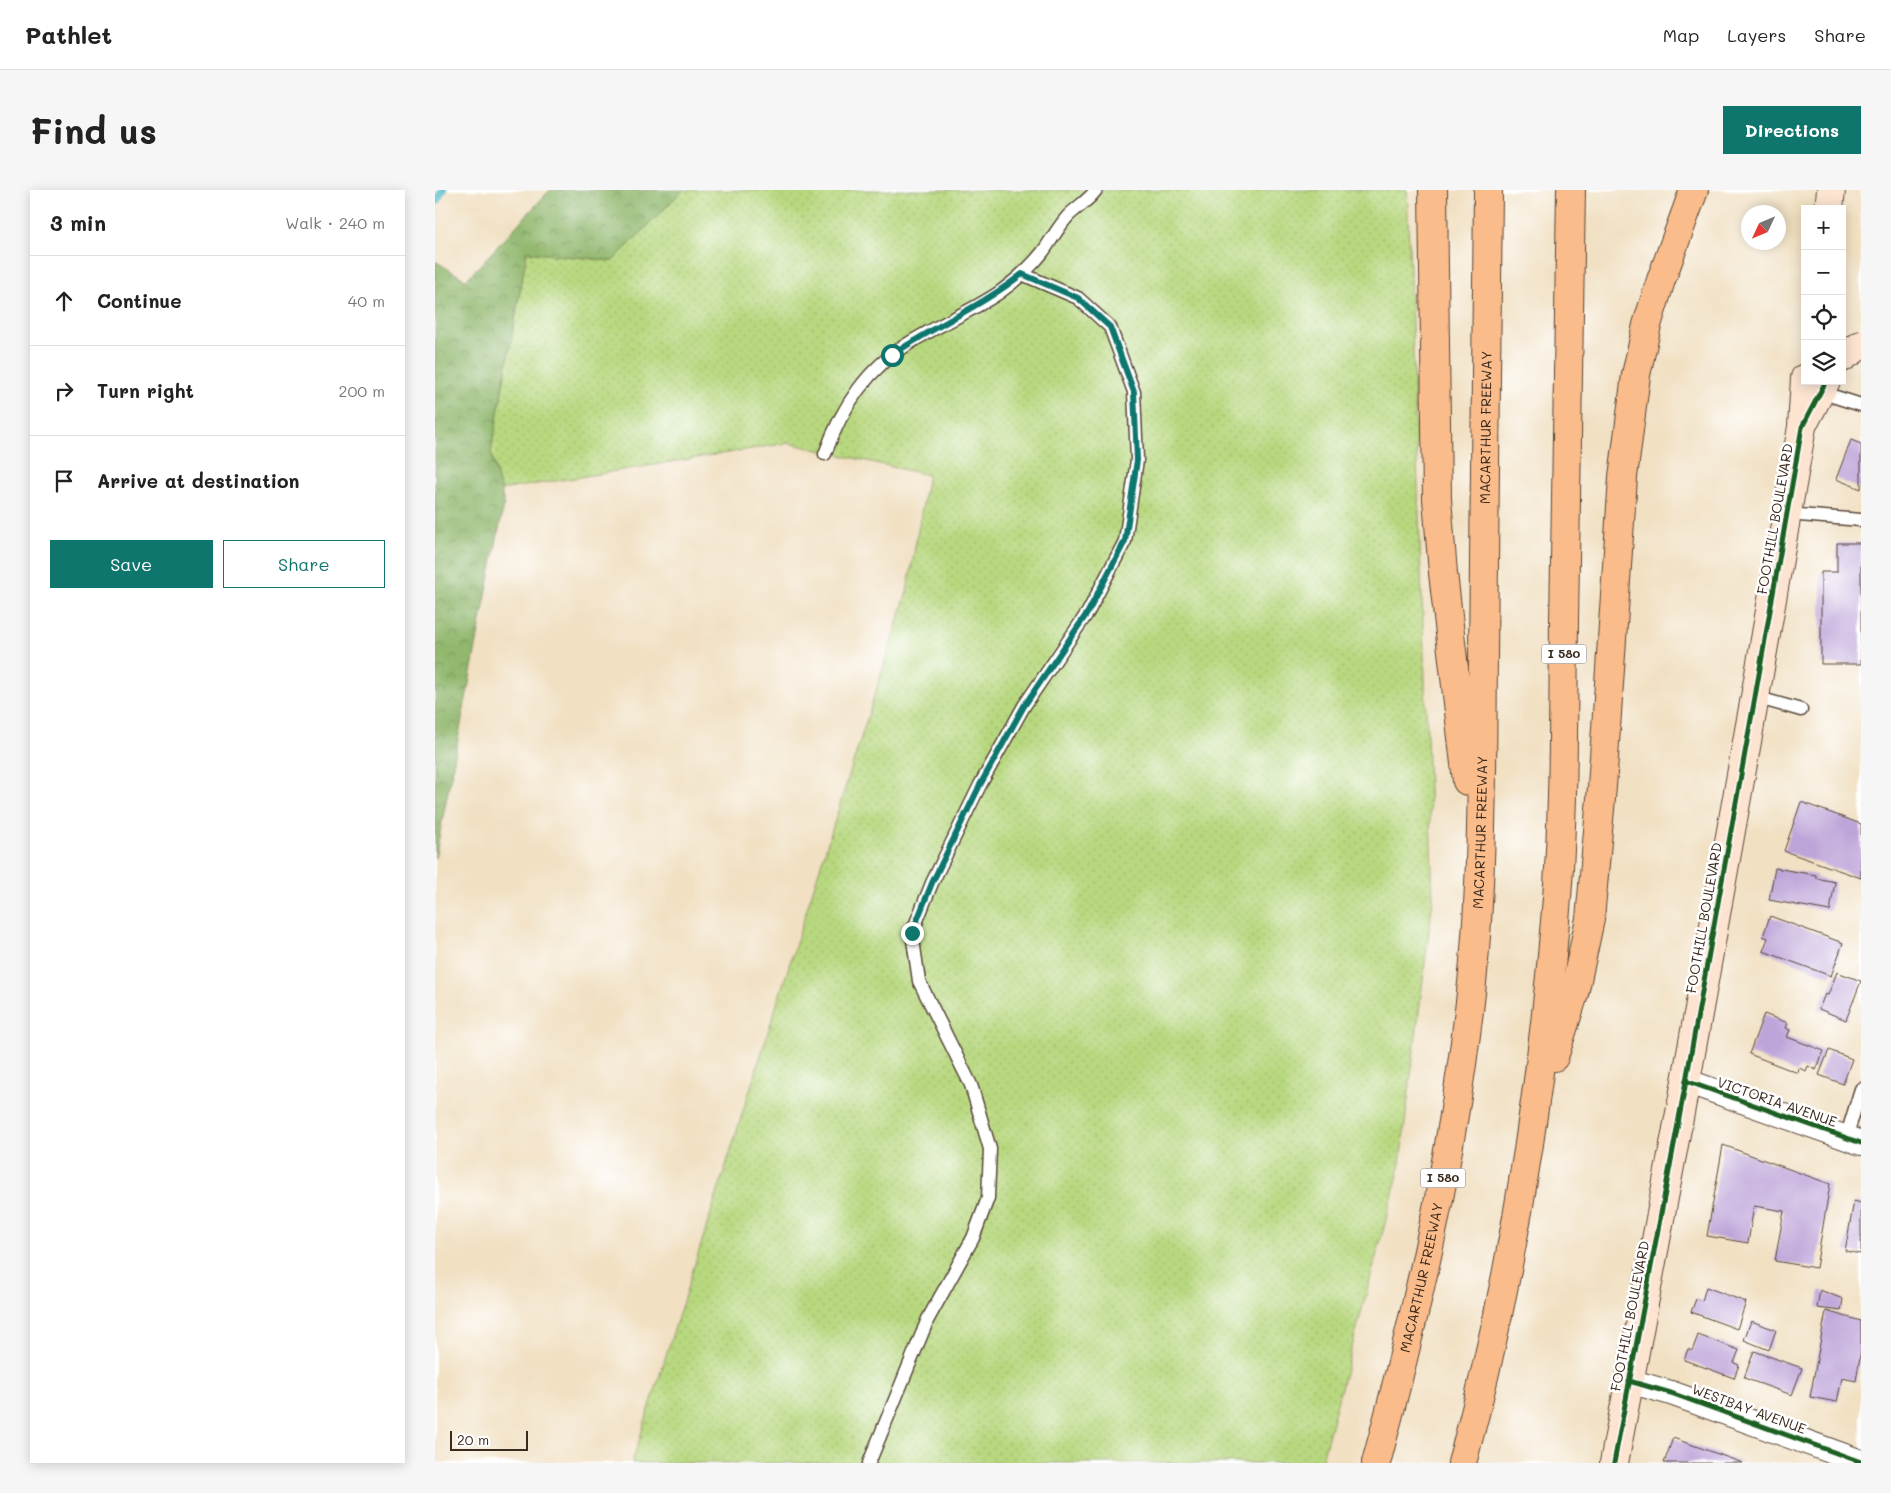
<!DOCTYPE html>
<html lang="en">
<head>
<meta charset="utf-8">
<style>
  :root { --surface:#fff; --page:#f6f6f6; --text:#222; --muted:#767676; --line:#e0e0e0; --accent:#0f766e }
  body { margin:0; font-family:Mali,sans-serif; background:var(--page); color:var(--text) }
  .controls { position:absolute; right:15px; top:15px; display:grid; overflow:hidden; border-radius:0px; box-shadow:0 2px 12px #0003 }
  .controls button { width:45px; height:45px; display:grid; place-items:center; padding:0; border:0; border-bottom:1px solid var(--line); background:var(--surface); color:var(--text); font:25px sans-serif }
  .compass { position:absolute; left:1306px; top:15px; width:45px; height:45px; border-radius:50%; background:var(--surface); box-shadow:0 2px 12px #0003; rotate:226deg }
  .scale { position:absolute; left:15px; bottom:12px; width:78px; box-sizing:border-box; padding-left:5px; border:2px solid #3b2a1e; border-top:0; font-size:14px; line-height:18px; white-space:nowrap; color:#3b2a1e; -webkit-text-stroke:4px #fff; paint-order:stroke }
  .stop { position:absolute; width:15px; height:15px; margin:-11px; border:4px solid #0f766e; border-radius:50%; background:#fff }
  .stop.end { background:#0f766e; border-color:#fff; box-shadow:0 1px 5px #0008 }
  .list { margin:0; padding:0; list-style:none }
  h2 { display:flex; justify-content:space-between; align-items:center; height:65px; margin:0; padding:0 20px; font-size:21px }
  h2 small { font-size:16px; font-weight:400; color:var(--muted) }
  .list li { display:grid; grid-template-columns:32px 1fr auto; gap:15px; align-items:center; box-sizing:border-box; height:90px; padding:0 20px; border-top:1px solid var(--line) }
  .list b { display:block; font-size:19px; white-space:nowrap }
  .list em { font-size:16px; font-style:normal; color:var(--muted) }
  .actions { display:flex; gap:10px; padding:15px 20px }
  .actions a { flex:1; padding:11px 0; border:1px solid var(--accent); border-radius:0px; text-align:center; font-size:18px; color:var(--accent) }
  .actions .main { background:var(--accent); color:#fff }
  .icon { flex:none; width:28px; height:28px; fill:none; stroke:currentColor; stroke-width:2; stroke-linecap:round; stroke-linejoin:round }
  .map { position:relative; flex:none; width:1426px; height:1273px; overflow:hidden; border-radius:0px }
  header { display:flex; align-items:center; gap:30px; box-sizing:border-box; height:70px; padding:0 25px; background:var(--surface); border-bottom:1px solid var(--line) }
  header strong { font-size:24px }
  nav { display:flex; gap:28px; margin-inline-start:auto; font-size:18px }
  .intro { display:flex; align-items:center; justify-content:space-between; box-sizing:border-box; height:120px; padding:0 30px }
  h1 { margin:0; font-size:35px }
  .button { padding:12px 22px; border-radius:0px; background:var(--accent); color:#fff; font-size:18px; font-weight:700 }
  main { display:flex; gap:30px; padding:0 30px }
  aside { flex:1; background:var(--surface); border-radius:0px; box-shadow:0 2px 12px #0003 }
  .map>svg:first-child { display:block }
</style>
</head>
<body>
<header>
<strong>Pathlet</strong>
<nav><a>Map</a><a>Layers</a><a>Share</a></nav>
</header>
<div class="intro"><h1>Find us</h1><a class="button">Directions</a></div>
<main>
<aside>
<h2>3 min<small>Walk · 240 m</small></h2>
<ul class="list">
<li><svg class="icon" aria-label="ahead" viewBox="0 0 24 24"><path d="M12 20V5M6 11l6-6 6 6"/></svg><div><b>Continue</b></div><em>40 m</em></li>
<li><svg class="icon" aria-label="right" viewBox="0 0 24 24"><path d="M7 20v-9h11M14 6l5 5-5 5"/></svg><div><b>Turn right</b></div><em>200 m</em></li>
<li><svg class="icon" aria-label="arrive" viewBox="0 0 24 24"><path d="M6 21V4h12l-3 4 3 4H6"/></svg><div><b>Arrive at destination</b></div></li>
</ul>
<div class="actions"><a class="main">Save</a><a>Share</a></div>
</aside>
<div class="map">
<svg width="1426" height="1273" viewBox="0 0 1426 1273">
  <defs>
    <pattern id="grass-dots" width="8" height="8" patternUnits="userSpaceOnUse" patternTransform="scale(1.25)"><rect width="8" height="8" fill="#b8d87f"/><path d="M2 2h.1M6 6h.1" fill="none" stroke="#9fba6d" stroke-width="1.8" stroke-linecap="round"/></pattern>
    <pattern id="forest-crowns" width="20" height="18" patternUnits="userSpaceOnUse" patternTransform="scale(1.25)"><rect width="20" height="18" fill="#92b86e"/><path d="M2 6a3 3 0 1 1 6 0M12 15a3 3 0 1 1 6 0" fill="none" stroke="#78965a"/></pattern>
  </defs>
  <rect width="100%" height="100%" fill="#fff"/>
  <filter id="ink" filterUnits="userSpaceOnUse"><feTurbulence type="fractalNoise" baseFrequency=".02" numOctaves="2"/><feDisplacementMap in="SourceGraphic" scale="10" xChannelSelector="R" yChannelSelector="G"/><feConvolveMatrix kernelMatrix="1 2 1 2 8 2 1 2 1" color-interpolation-filters="sRGB"/></filter>
  <filter id="wash" filterUnits="userSpaceOnUse"><feTurbulence type="fractalNoise" baseFrequency=".0096" numOctaves="4" result="noise"/><feDisplacementMap in="SourceGraphic" scale="20" xChannelSelector="R" yChannelSelector="G"/><feGaussianBlur stdDeviation="1.12" result="paint"/><feColorMatrix in="noise" values="0 0 0 0 0 0 0 0 0 0 0 0 0 0 0 0 0 1.4 0 .05"/><feComposite in="paint" operator="in"/></filter>
  <g filter="url(#wash)">
    <rect width="100%" height="100%" fill="#f1e0c2"/>
    <polygon fill="url(#grass-dots)" stroke="#7a814e" points="248,0 972,0 998,709 964,981 886,1273 197,1273 472,402 493,285 353,253 65,300 56,262 92,62 178,71"/>
    <polygon fill="url(#forest-crowns)" stroke="#667146" points="115,0 248,0 178,71 92,62 56,262 69,313 0,668 0,71 31,90"/>
    <g fill="none" stroke-linecap="round" stroke-linejoin="round">
      <polyline stroke="#4cb7c8" stroke-width="8" points="0,13 8,0"/>
    </g>
    <g id="blocks">
      <g fill="#bea5d9">
        <polygon points="1416,250 1426,254 1426,299 1401,289"/>
        <polygon points="1402,353 1426,353 1426,474 1386,474 1386,382 1402,382"/>
        <polygon points="1366,612 1426,634 1426,688 1349,661"/>
        <polygon points="1340,678 1381,685 1381,688 1400,692 1395,721 1334,710"/>
        <polygon points="1335,726 1408,753 1396,786 1328,761 1333,748 1328,746"/>
        <polygon points="1402,782 1426,791 1411,830 1384,819 1390,804 1393,805"/>
        <polygon points="1329,824 1353,833 1351,838 1355,840 1352,847 1389,861 1381,880 1373,876 1371,881 1364,878 1363,883 1314,864"/>
        <polygon points="1394,860 1417,869 1408,894 1384,885"/>
        <polygon points="1288,955 1395,994 1381,1078 1340,1071 1349,1021 1319,1016 1313,1053 1272,1046"/>
        <polygon points="1419,1011 1426,1013 1426,1064 1410,1061"/>
        <polygon points="1271,1097 1311,1112 1302,1139 1256,1122 1261,1109 1267,1111"/>
        <polygon points="1385,1100 1408,1109 1406,1121 1382,1118"/>
        <polygon points="1391,1121 1426,1131 1426,1160 1421,1191 1407,1188 1402,1212 1375,1207"/>
        <polygon points="1316,1131 1341,1140 1334,1160 1309,1150"/>
        <polygon points="1263,1145 1304,1160 1299,1173 1304,1175 1299,1188 1249,1170 1253,1159 1257,1161"/>
        <polygon points="1319,1161 1367,1178 1357,1205 1309,1188"/>
        <polygon points="1238,1248 1308,1273 1229,1273"/>
      </g>
    </g>
  </g>
  <g filter="url(#ink)">
    <use href="#blocks" fill-opacity="0" stroke="#564537" stroke-width="1"/>
    <g fill="none" stroke-linecap="round" stroke-linejoin="round">
      <g stroke="#564537" stroke-width="15">
        <g id="lane">
          <polyline points="1385,202 1426,215"/>
          <path d="M390,264C407,217 432,178 476,152C505,134 537,121 565,102C580,91 595,78 607,63C616,51 623,37 633,26C642,17 653,11 661,0"/>
          <polyline points="1352,324 1426,330"/>
          <polyline points="1320,507 1366,520"/>
          <polyline points="1411,948 1426,899"/>
          <polyline points="434,1273 493,1129 538,1048 553,1008 555,959 536,895 484,791 477,743 497,693 545,595 589,516 653,422 690,351 702,270 699,202 675,137 643,108 587,84"/>
        </g>
      </g>
      <g stroke="#564537" stroke-width="26">
        <g id="street">
          <polyline points="1251,891 1426,953"/>
          <polyline points="1194,1191 1236,1203 1426,1272"/>
        </g>
      </g>
      <g stroke="#564537" stroke-width="30">
        <g id="secondary">
          <polyline points="1394,19 1396,0"/>
          <polyline points="1407,168 1426,155"/>
          <polyline points="1371,229 1391,191"/>
          <polyline points="1179,1273 1251,891 1320,507 1367,237 1370,188"/>
        </g>
      </g>
      <g stroke="#564537" stroke-width="30">
        <g id="highway">
          <polyline points="998,0 1002,309 1008,383 1032,591"/>
          <polyline points="1119,867 1139,804 1155,729 1167,597 1188,287 1201,185 1212,135 1226,90 1259,0"/>
          <path id="s1" d="M941,1273C982,1121 1017,969 1035,812C1048,697 1047,580 1048,464C1050,310 1052,155 1053,0"/>
          <path d="M1027,1273C1078,1087 1107,900 1122,708C1129,617 1128,524 1129,432C1131,288 1133,144 1136,0"/>
        </g>
      </g>
      <use href="#lane" stroke="#fff" stroke-width="12"/>
      <use href="#street" stroke="#fff" stroke-width="24"/>
      <use href="#secondary" stroke="#fde4d1" stroke-width="28"/>
      <use href="#highway" stroke="#fabc8b" stroke-width="28"/>
      <g stroke="#fff" stroke-width="8">
        <g id="cycleway">
          <polyline points="1251,891 1426,953"/>
          <polyline points="1194,1191 1236,1203 1426,1272"/>
          <polyline points="1179,1273 1251,891 1320,507 1367,237 1391,191"/>
        </g>
      </g>
      <use href="#cycleway" stroke="#1b5e20" stroke-width="5"/>
    </g>
  </g>
  <g fill="none" stroke-linecap="round" stroke-linejoin="round" filter="url(#ink)">
    <path stroke="#0f766e" stroke-width="6" d="M457,165C499,136 547,116 587,84L643,108L675,137L699,202L702,270L690,351L653,422L589,516L545,595L497,693L477,743"/>
  </g>
  <g text-anchor="middle" stroke-width="5" stroke-linejoin="round" paint-order="stroke">
    <g fill="#fff" stroke="#766a62" stroke-width="1">
      <rect x="1106.5" y="454.5" width="45" height="19" rx="4"/>
      <rect x="985.5" y="978.5" width="45" height="19" rx="4"/>
    </g>
    <g font-size="12" font-weight="bold" fill="#3b2a1e">
      <text x="1129" y="468">I 580</text>
      <text x="1008" y="992">I 580</text>
    </g>
    <g font-size="14" fill="#3b2a1e" stroke="#fff">
      <text dy="5" stroke="none"><textPath href="#s1" startOffset="1046">MACARTHUR FREEWAY</textPath></text>
      <text transform="translate(1340 329) rotate(-80)" y="5">FOOTHILL BOULEVARD</text>
      <text dy="5" stroke="none"><textPath href="#s1" startOffset="641">MACARTHUR FREEWAY</textPath></text>
      <text transform="translate(1269 728) rotate(-80)" y="5">FOOTHILL BOULEVARD</text>
      <text transform="translate(1342 912) rotate(19)" y="5">VICTORIA AVENUE</text>
      <text dy="5" stroke="none"><textPath href="#s1" startOffset="191">MACARTHUR FREEWAY</textPath></text>
      <text transform="translate(1195 1126) rotate(-79)" y="5">FOOTHILL BOULEVARD</text>
      <text transform="translate(1314 1219) rotate(20)" y="5">WESTBAY AVENUE</text>
    </g>
  </g>
</svg>
<div class="controls">
<button>+</button>
<button>−</button>
<button><svg class="icon" aria-label="locate" viewBox="0 0 24 24"><circle cx="12" cy="12" r="6"/><path d="M12 2v4M12 18v4M2 12h4M18 12h4"/></svg></button>
<button><svg class="icon" aria-label="layers" viewBox="0 0 24 24"><path d="M12 4l9 5-9 5-9-5zM3 14l9 5 9-5"/></svg></button>
</div>
<svg class="compass" viewBox="-18 -18 36 36"><path d="M0-13l5 13h-10z" fill="#e53935"/><path d="M0 13l5-13h-10z" fill="#767676"/></svg>
<div class="scale">20 m</div>
<div class="stop" style="left:457px;top:165px"></div>
<div class="stop end" style="left:477px;top:743px"></div>
</div>
</main>
</body>
</html>
